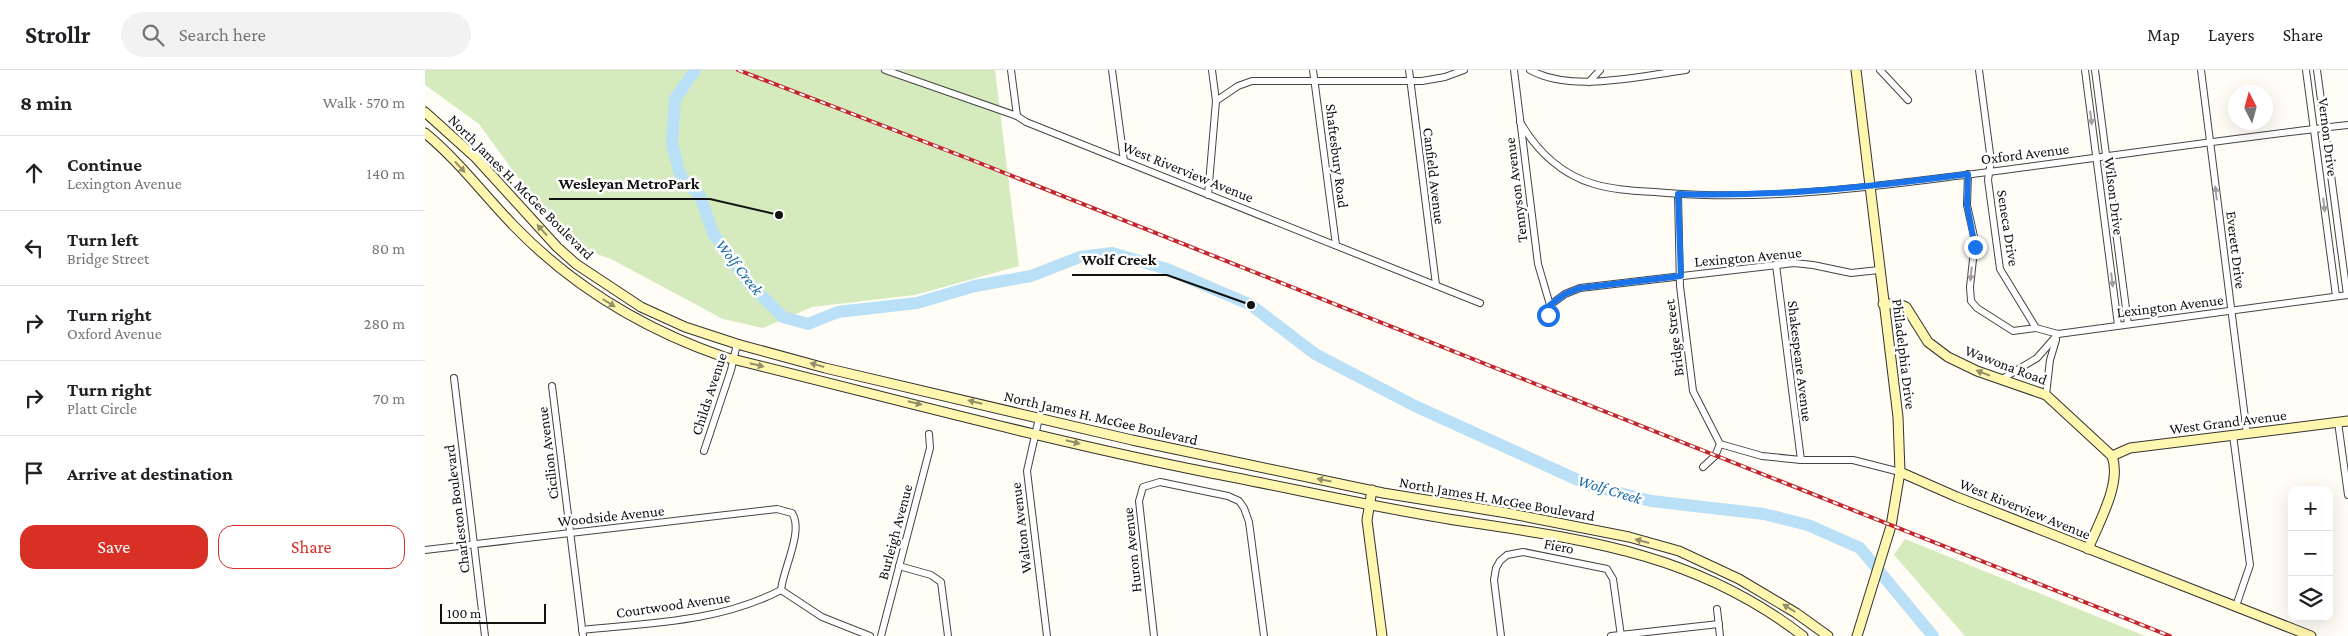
<!DOCTYPE html>
<html lang="en">
<head>
<meta charset="utf-8">
<style>
  :root { --surface:#fff; --page:#f2f2f2; --text:#202124; --muted:#757577; --line:#e0e0e0; --accent:#d93025 }
  body { margin:0; font-family:"Crimson Pro",serif; background:var(--page); color:var(--text) }
  .controls { position:absolute; right:15px; bottom:15px; display:grid; overflow:hidden; border-radius:10px; box-shadow:0 5px 20px #0002 }
  .controls button { width:45px; height:45px; display:grid; place-items:center; padding:0; border:0; border-bottom:1px solid var(--line); background:var(--surface); color:var(--text); font:25px sans-serif }
  .compass { position:absolute; left:1803px; top:15px; width:45px; height:45px; border-radius:50%; background:var(--surface); box-shadow:0 5px 20px #0002; rotate:354deg }
  .scale { position:absolute; left:15px; bottom:12px; width:106px; box-sizing:border-box; padding-left:5px; border:2px solid #111; border-top:0; font-size:14px; line-height:18px; white-space:nowrap; color:#111; -webkit-text-stroke:4px #fff; paint-order:stroke }
  .stop { position:absolute; width:15px; height:15px; margin:-11px; border:4px solid #1a73e8; border-radius:50%; background:#fff }
  .stop.end { background:#1a73e8; border-color:#fff; box-shadow:0 1px 5px #0008 }
  .list { margin:0; padding:0; list-style:none }
  h2 { display:flex; justify-content:space-between; align-items:center; height:65px; margin:0; padding:0 20px; font-size:21px }
  h2 small { font-size:16px; font-weight:400; color:var(--muted) }
  .list li { display:grid; grid-template-columns:32px 1fr auto; gap:15px; align-items:center; box-sizing:border-box; height:75px; padding:0 20px; border-top:1px solid var(--line) }
  .list b { display:block; font-size:19px; white-space:nowrap }
  .list p { margin:0; font-size:16px; white-space:nowrap; color:var(--muted) }
  .list em { font-size:16px; font-style:normal; color:var(--muted) }
  .actions { display:flex; gap:10px; padding:15px 20px }
  .actions a { flex:1; padding:11px 0; border:1px solid var(--accent); border-radius:15px; text-align:center; font-size:18px; color:var(--accent) }
  .actions .main { background:var(--accent); color:#fff }
  .icon { flex:none; width:28px; height:28px; fill:none; stroke:currentColor; stroke-width:2; stroke-linecap:round; stroke-linejoin:round }
  .map { position:relative; flex:none; width:1923px; height:566px; overflow:hidden }
  header { display:flex; align-items:center; gap:30px; box-sizing:border-box; height:70px; padding:0 25px; background:var(--surface); border-bottom:1px solid var(--line) }
  header strong { font-size:24px }
  nav { display:flex; gap:28px; margin-inline-start:auto; font-size:18px }
  .search { width:350px; height:45px; background:var(--page); display:flex; align-items:center; gap:12px; box-sizing:border-box; padding:0 18px; border-radius:28px; color:var(--muted); font-size:19px }
  main { display:flex }
  aside { flex:1; background:var(--surface) }
  .map>svg:first-child { display:block }
</style>
</head>
<body>
<header>
<strong>Strollr</strong>
<div class="search"><svg class="icon" aria-label="search" viewBox="0 0 24 24"><circle cx="10" cy="10" r="6"/><path d="M15 15l6 6"/></svg>Search here</div>
<nav><a>Map</a><a>Layers</a><a>Share</a></nav>
</header>
<main>
<aside>
<h2>8 min<small>Walk · 570 m</small></h2>
<ul class="list">
<li><svg class="icon" aria-label="ahead" viewBox="0 0 24 24"><path d="M12 20V5M6 11l6-6 6 6"/></svg><div><b>Continue</b><p>Lexington Avenue</p></div><em>140 m</em></li>
<li><svg class="icon" aria-label="left" viewBox="0 0 24 24"><path d="M17 20v-9H6M10 6l-5 5 5 5"/></svg><div><b>Turn left</b><p>Bridge Street</p></div><em>80 m</em></li>
<li><svg class="icon" aria-label="right" viewBox="0 0 24 24"><path d="M7 20v-9h11M14 6l5 5-5 5"/></svg><div><b>Turn right</b><p>Oxford Avenue</p></div><em>280 m</em></li>
<li><svg class="icon" aria-label="right" viewBox="0 0 24 24"><path d="M7 20v-9h11M14 6l5 5-5 5"/></svg><div><b>Turn right</b><p>Platt Circle</p></div><em>70 m</em></li>
<li><svg class="icon" aria-label="arrive" viewBox="0 0 24 24"><path d="M6 21V4h12l-3 4 3 4H6"/></svg><div><b>Arrive at destination</b></div></li>
</ul>
<div class="actions"><a class="main">Save</a><a>Share</a></div>
</aside>
<div class="map">
<svg width="1923" height="566" viewBox="0 0 1923 566">
  <rect width="100%" height="100%" fill="#fffdf5"/>
  <g fill="#d5ebbd">
    <polygon points="0,0 570,0 594,196 490,225 387,237 338,258 298,249 186,189 141,173 54,54 0,15"/>
    <polygon points="1480,469 1720,566 1540,566 1469,485"/>
  </g>
  <g fill="none" stroke-linecap="round" stroke-linejoin="round">
    <polyline stroke="#b9e0f7" stroke-width="12" points="270,0 250,29 247,73 255,105 275,126 288,163 323,212 358,247 383,254 413,242 492,233 550,216 606,206 655,187 687,183 742,199 826,235 890,284 990,336 1164,415 1226,431 1339,444 1383,455 1435,478 1508,566"/>
    <g stroke="#444" stroke-width="8">
      <g id="street">
        <polyline points="460,0 592,46 601,52 1055,233"/>
        <polyline points="586,0 592,46"/>
        <polyline points="687,0 699,91"/>
        <polyline points="888,0 911,175"/>
        <polyline points="984,0 1011,215"/>
        <polyline points="1089,0 1113,194 1125,235"/>
        <path d="M1105,0C1147,23 1214,6 1261,0"/>
        <polyline points="1455,0 1483,30"/>
        <polyline points="1554,0 1566,91 1563,110 1575,199 1611,258 1633,264 1923,225"/>
        <polyline points="1660,0 1693,255"/>
        <polyline points="1670,0 1703,254"/>
        <polyline points="1776,0 1822,364"/>
        <polyline points="1881,0 1911,226"/>
        <polyline points="1892,0 1922,225"/>
        <polyline points="1164,12 1175,0"/>
        <polyline points="791,31 813,16 827,11 997,11 1020,7 1039,0"/>
        <path d="M1095,52C1112,81 1137,105 1169,114C1192,121 1218,121 1242,123C1332,130 1420,120 1508,109C1647,92 1785,71 1923,55"/>
        <polyline points="1543,104 1542,135 1550,171 1545,217 1546,231 1552,238 1588,261 1611,258"/>
        <polyline points="1253,124 1255,216 1268,321 1295,374 1290,386 1278,397"/>
        <polyline points="783,125 791,31 787,0"/>
        <polyline points="1351,195 1376,390"/>
        <polyline points="1122,250 1125,235 1140,224 1155,218 1369,193 1388,195 1426,203 1454,200"/>
        <polyline points="29,308 60,566"/>
        <polyline points="1577,309 1612,288 1633,264"/>
        <polyline points="127,316 158,566"/>
        <polyline points="1621,325 1625,290 1631,270"/>
        <polyline points="614,348 602,401 622,566"/>
        <polyline points="1913,352 1923,425"/>
        <polyline points="1808,365 1825,495 1811,536"/>
        <polyline points="1295,374 1337,386 1376,390 1428,390 1475,402"/>
        <polyline points="279,381 306,300 312,274"/>
        <path d="M0,480L352,439L367,443C379,461 358,499 356,520C295,552 224,553 157,560"/>
        <polyline points="474,496 506,505 516,512 523,566"/>
        <polyline points="356,520 397,547 445,566"/>
        <polyline points="1292,539 1295,566"/>
        <polyline points="456,566 505,378 504,364"/>
        <polyline points="729,566 714,431 718,417 735,412 803,426 814,431 819,438 824,452 839,566"/>
        <polyline points="1076,566 1069,510 1071,498 1075,491 1082,485 1098,482 1182,499 1188,509 1196,566"/>
        <polyline points="1186,566 1294,554"/>
      </g>
    </g>
    <g stroke="#333" stroke-width="11">
      <g id="secondary">
        <polyline points="1431,0 1473,347 1475,402 1466,456 1432,566"/>
        <polyline points="0,42 51,88 132,177 151,194 216,237 260,257 312,274 400,298 707,370 958,423 1082,443 1204,467 1254,481 1314,509 1371,543 1403,566"/>
        <path d="M0,63C33,90 59,125 89,156C149,218 218,259 299,287C459,326 619,370 781,402C866,418 951,438 1036,451C1163,470 1272,484 1378,566"/>
        <path d="M1458,234H1473L1481,237L1503,272L1523,287L1552,301L1621,325L1687,386C1697,413 1674,452 1663,479"/>
        <polyline points="1687,386 1705,378 1923,351"/>
        <polyline points="1475,402 1532,427 1886,566"/>
        <polyline points="947,420 942,450 957,566"/>
      </g>
    </g>
    <use href="#street" stroke="#fff" stroke-width="6"/>
    <use href="#secondary" stroke="#fff6b0" stroke-width="9"/>
    <g stroke="#c4262e" stroke-width="4">
      <polyline id="rail" points="313,0 547,90 1745,566"/>
    </g>
    <use href="#rail" stroke="#fff" stroke-width="2" stroke-dasharray="5.5" stroke-linecap="butt"/>
  </g>
  <defs><path id="oneway-solid" d="M-6-.8H1V-3.2L6.5 0L1 3.2V.8H-6Z" transform="scale(1.25)"/></defs>
  <g fill="#a0a0a0">
    <use href="#oneway-solid" transform="translate(1666 48) rotate(83)"/>
    <use href="#oneway-solid" transform="translate(1791 123) rotate(-97)"/>
    <use href="#oneway-solid" transform="translate(1899 135) rotate(83)"/>
    <use href="#oneway-solid" transform="translate(1546 204) rotate(96)"/>
    <use href="#oneway-solid" transform="translate(1687 210) rotate(83)"/>
  </g>
  <g fill="#948f68">
    <use href="#oneway-solid" transform="translate(35 97) rotate(47)"/>
    <use href="#oneway-solid" transform="translate(117 160) rotate(-132)"/>
    <use href="#oneway-solid" transform="translate(184 233) rotate(32)"/>
    <use href="#oneway-solid" transform="translate(332 295) rotate(14)"/>
    <use href="#oneway-solid" transform="translate(392 295) rotate(-164)"/>
    <use href="#oneway-solid" transform="translate(1558 303) rotate(-159)"/>
    <use href="#oneway-solid" transform="translate(550 332) rotate(-166)"/>
    <use href="#oneway-solid" transform="translate(490 333) rotate(14)"/>
    <use href="#oneway-solid" transform="translate(648 372) rotate(14)"/>
    <use href="#oneway-solid" transform="translate(899 410) rotate(-169)"/>
    <use href="#oneway-solid" transform="translate(1217 471) rotate(-165)"/>
    <use href="#oneway-solid" transform="translate(1364 538) rotate(-148)"/>
  </g>
  <g fill="none" stroke-linecap="round" stroke-linejoin="round">
    <path stroke="#1a73e8" stroke-width="6" d="M1123,245L1125,235L1140,224L1155,218L1256,206L1253,124C1351,127 1446,117 1543,104L1542,135L1550,177"/>
  </g>
  <g text-anchor="middle" stroke-width="5" stroke-linejoin="round" paint-order="stroke">
    <g font-size="15" fill="#111" stroke="#fff">
      <text transform="translate(1903 67) rotate(83)" y="5">Vernon Drive</text>
      <text transform="translate(1600 84) rotate(-7)" y="5">Oxford Avenue</text>
      <text transform="translate(912 86) rotate(83)" y="5">Shaftesbury Road</text>
      <text transform="translate(763 102) rotate(22)" y="5">West Riverview Avenue</text>
      <text transform="translate(1009 106) rotate(83)" y="5">Canfield Avenue</text>
      <text transform="translate(96 117) rotate(45)" y="5">North James H. McGee Boulevard</text>
      <text transform="translate(1091 120) rotate(-97)" y="5">Tennyson Avenue</text>
      <text transform="translate(1689 126) rotate(83)" y="5">Wilson Drive</text>
      <text transform="translate(1583 158) rotate(81)" y="5">Seneca Drive</text>
      <text transform="translate(1811 180) rotate(83)" y="5">Everett Drive</text>
      <text transform="translate(1323 187) rotate(-5)" y="5">Lexington Avenue</text>
      <text transform="translate(1745 236) rotate(-7)" y="5">Lexington Avenue</text>
      <text transform="translate(1249 268) rotate(-97)" y="5">Bridge Street</text>
      <text transform="translate(1479 284) rotate(83)" y="5">Philadelphia Drive</text>
      <text transform="translate(1375 291) rotate(83)" y="5">Shakespeare Avenue</text>
      <text transform="translate(1581 295) rotate(21)" y="5">Wawona Road</text>
      <text transform="translate(284 324) rotate(-72)" y="5">Childs Avenue</text>
      <text transform="translate(676 348) rotate(13)" y="5">North James H. McGee Boulevard</text>
      <text transform="translate(1803 352) rotate(-7)" y="5">West Grand Avenue</text>
      <text transform="translate(123 383) rotate(-97)" y="5">Cicilion Avenue</text>
      <text transform="translate(1072 429) rotate(10)" y="5">North James H. McGee Boulevard</text>
      <text transform="translate(32 439) rotate(-97)" y="5">Charleston Boulevard</text>
      <text transform="translate(1600 439) rotate(22)" y="5">West Riverview Avenue</text>
      <text transform="translate(186 446) rotate(-6)" y="5">Woodside Avenue</text>
      <text transform="translate(596 458) rotate(-97)" y="5">Walton Avenue</text>
      <text transform="translate(470 462) rotate(-75)" y="5">Burleigh Avenue</text>
      <text transform="translate(1134 476) rotate(11)" y="5">Fiero</text>
      <text transform="translate(707 480) rotate(-96)" y="5">Huron Avenue</text>
      <text transform="translate(248 535) rotate(-8)" y="5">Courtwood Avenue</text>
    </g>
    <g font-size="16" font-style="italic" fill="#1768a6" stroke="#fff">
      <text transform="translate(315 197) rotate(52)" y="6">Wolf Creek</text>
      <text transform="translate(1185 419) rotate(17)" y="6">Wolf Creek</text>
    </g>
  </g>
  <path fill="none" stroke="#111" stroke-width="2" d="M354 145L285 129H124M826 235L742 205H647"/>
  <g fill="#111" stroke="#fff" stroke-width="2">
    <circle cx="354" cy="145" r="5"/>
    <circle cx="826" cy="235" r="5"/>
  </g>
  <g font-size="16" text-anchor="middle" font-weight="bold" fill="#111" stroke="#fff" stroke-width="5" stroke-linejoin="round" paint-order="stroke">
    <text x="204" y="119">Wesleyan MetroPark</text>
    <text x="694" y="195">Wolf Creek</text>
  </g>
</svg>
<div class="controls">
<button>+</button>
<button>−</button>
<button><svg class="icon" aria-label="layers" viewBox="0 0 24 24"><path d="M12 4l9 5-9 5-9-5zM3 14l9 5 9-5"/></svg></button>
</div>
<svg class="compass" viewBox="-18 -18 36 36"><path d="M0-13l5 13h-10z" fill="#e53935"/><path d="M0 13l5-13h-10z" fill="#757577"/></svg>
<div class="scale">100 m</div>
<div class="stop" style="left:1123px;top:245px"></div>
<div class="stop end" style="left:1550px;top:177px"></div>
</div>
</main>
</body>
</html>
